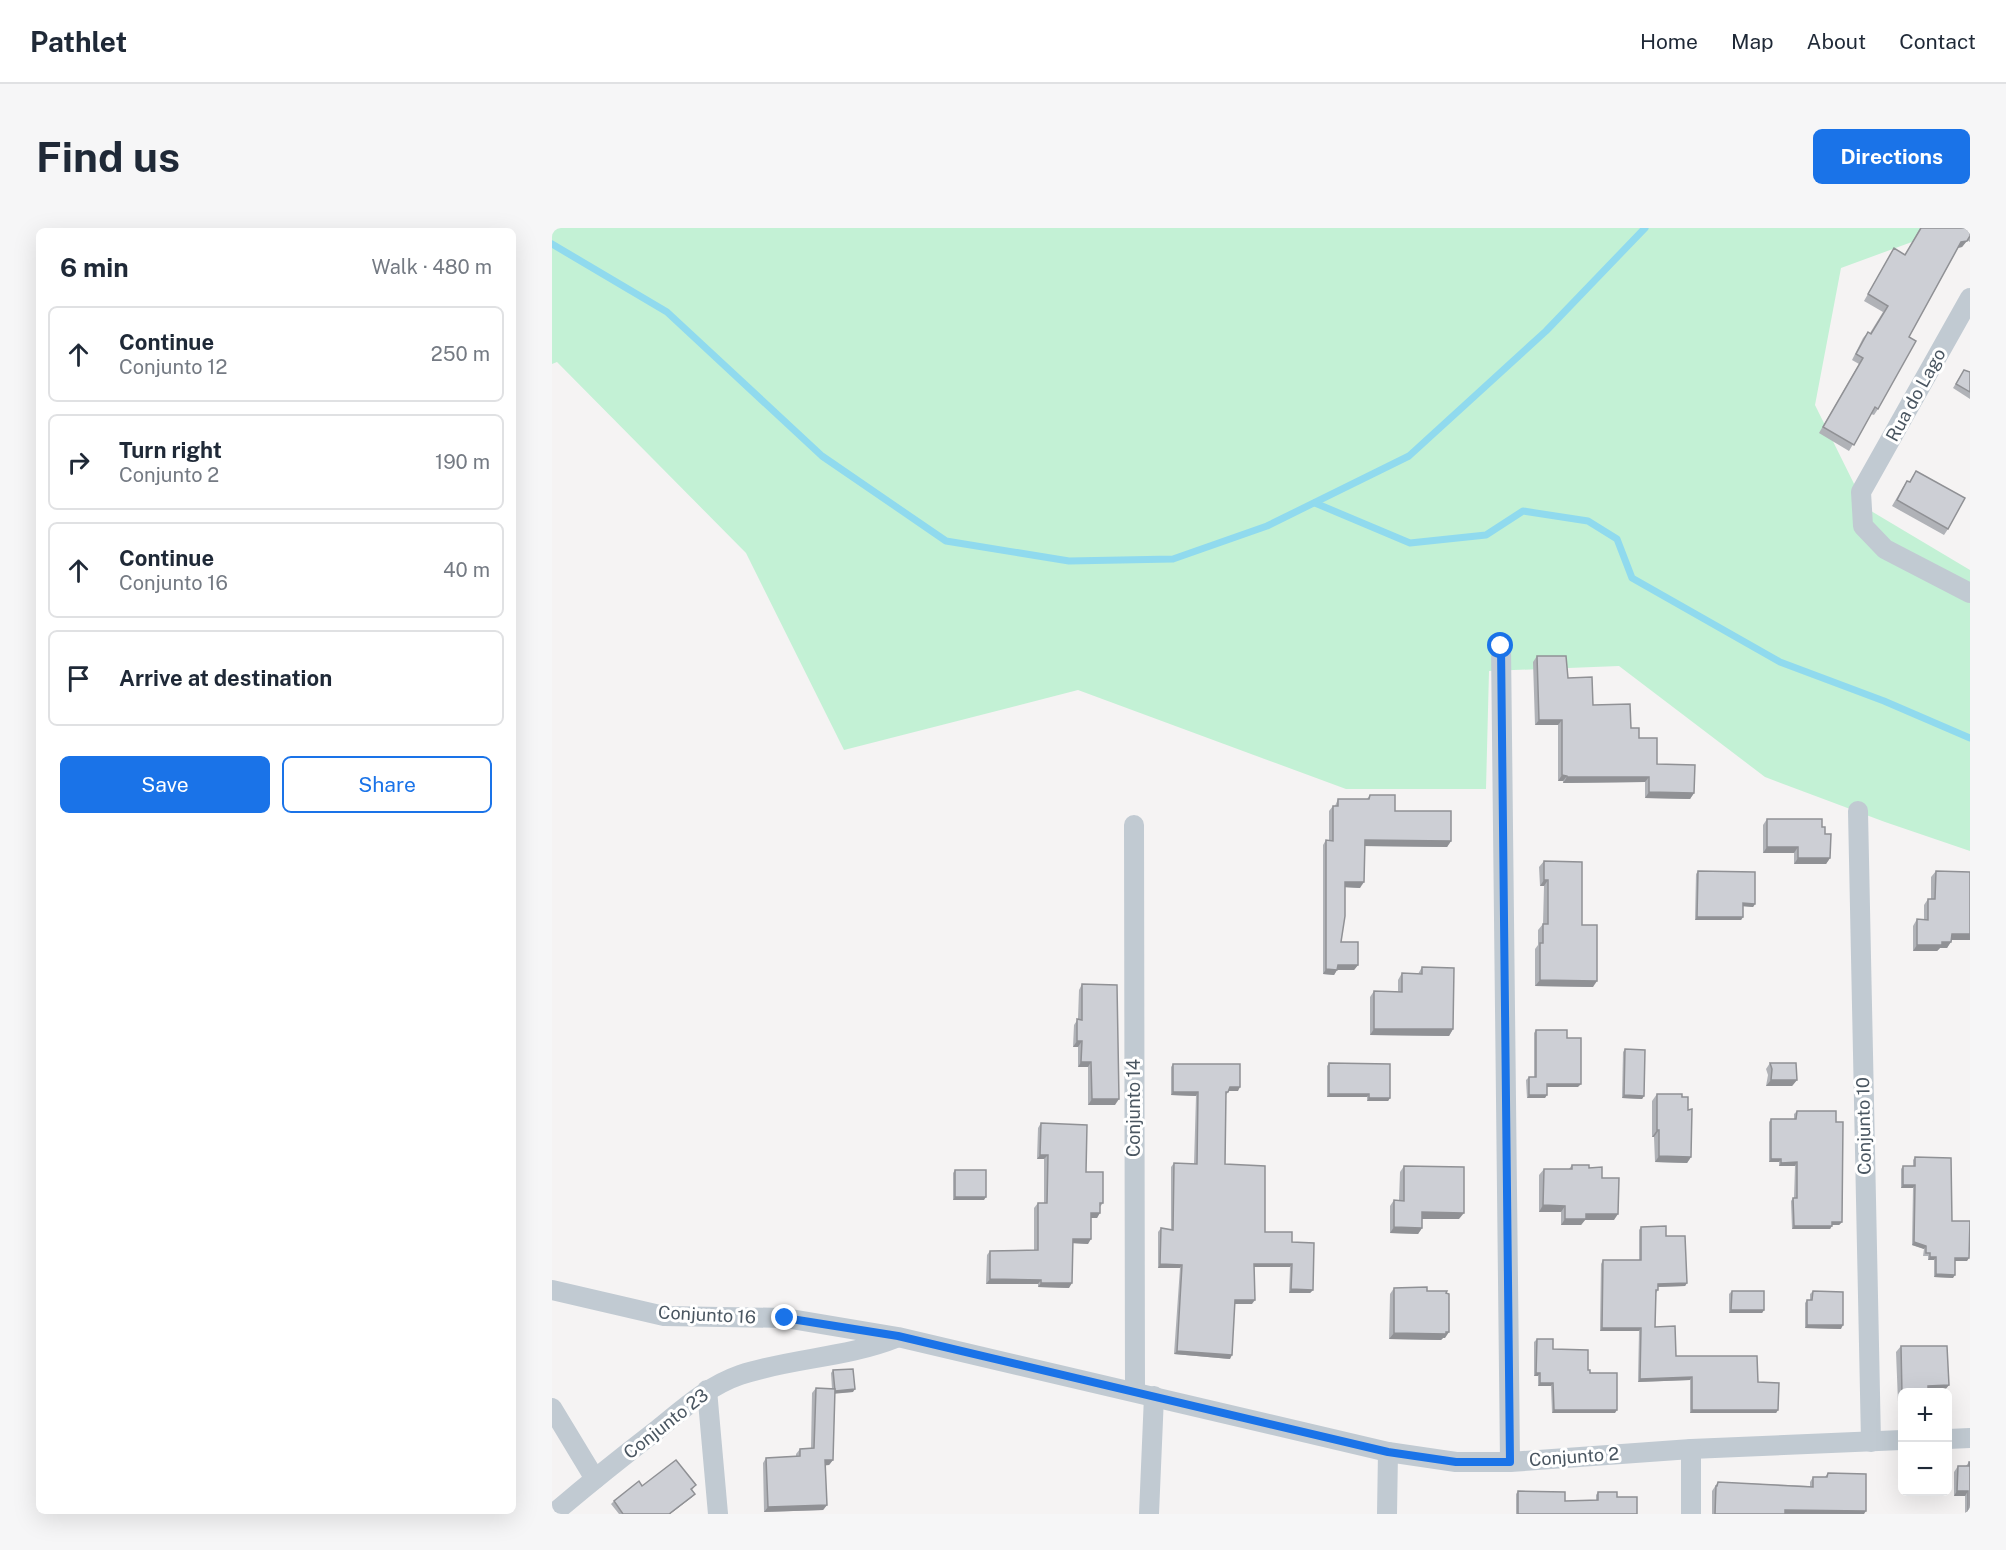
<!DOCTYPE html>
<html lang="en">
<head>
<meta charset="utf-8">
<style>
  :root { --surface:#fff; --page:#f6f6f7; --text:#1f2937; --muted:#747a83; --line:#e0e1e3; --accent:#1a73e8 }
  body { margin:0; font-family:"Public Sans",sans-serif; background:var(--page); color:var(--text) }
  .controls { position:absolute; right:18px; bottom:18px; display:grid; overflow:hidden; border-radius:9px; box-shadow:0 6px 24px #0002 }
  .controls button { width:54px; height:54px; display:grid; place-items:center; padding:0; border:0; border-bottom:2px solid var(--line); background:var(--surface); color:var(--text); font:30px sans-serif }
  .stop { position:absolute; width:18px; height:18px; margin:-14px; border:4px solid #1a73e8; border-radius:50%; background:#fff }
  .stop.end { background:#1a73e8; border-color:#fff; box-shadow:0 2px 6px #0008 }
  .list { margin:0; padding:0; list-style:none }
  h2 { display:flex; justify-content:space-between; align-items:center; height:78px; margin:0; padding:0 24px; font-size:26px }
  h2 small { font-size:20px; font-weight:400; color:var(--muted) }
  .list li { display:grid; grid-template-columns:39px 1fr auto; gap:18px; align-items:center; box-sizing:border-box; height:96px; margin:0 12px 12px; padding:0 12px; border:2px solid var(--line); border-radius:9px }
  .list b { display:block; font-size:22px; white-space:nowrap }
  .list p { margin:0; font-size:20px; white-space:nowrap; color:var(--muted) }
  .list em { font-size:20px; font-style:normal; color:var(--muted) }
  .actions { display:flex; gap:12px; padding:18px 24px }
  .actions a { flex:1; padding:14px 0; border:2px solid var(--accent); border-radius:9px; text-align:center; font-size:21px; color:var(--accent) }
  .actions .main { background:var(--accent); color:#fff }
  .icon { flex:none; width:33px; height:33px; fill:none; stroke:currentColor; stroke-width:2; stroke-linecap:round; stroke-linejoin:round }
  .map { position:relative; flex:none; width:1418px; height:1286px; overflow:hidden; border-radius:9px }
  header { display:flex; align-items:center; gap:36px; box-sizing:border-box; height:84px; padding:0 30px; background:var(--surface); border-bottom:2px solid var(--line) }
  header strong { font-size:28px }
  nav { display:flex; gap:33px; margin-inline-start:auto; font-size:21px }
  .intro { display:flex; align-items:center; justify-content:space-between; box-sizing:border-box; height:144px; padding:0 36px }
  h1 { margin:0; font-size:42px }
  .button { padding:15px 27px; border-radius:9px; background:var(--accent); color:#fff; font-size:21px; font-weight:700 }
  main { display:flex; gap:36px; padding:0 36px }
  aside { flex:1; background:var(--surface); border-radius:9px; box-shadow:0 6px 24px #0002 }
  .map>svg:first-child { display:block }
</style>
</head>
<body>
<header>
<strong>Pathlet</strong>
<nav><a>Home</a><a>Map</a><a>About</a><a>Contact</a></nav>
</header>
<div class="intro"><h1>Find us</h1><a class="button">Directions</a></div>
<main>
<aside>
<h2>6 min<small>Walk · 480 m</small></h2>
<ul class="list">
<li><svg class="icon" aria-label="ahead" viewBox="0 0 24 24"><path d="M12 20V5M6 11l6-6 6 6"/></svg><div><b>Continue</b><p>Conjunto 12</p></div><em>250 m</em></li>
<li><svg class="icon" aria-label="right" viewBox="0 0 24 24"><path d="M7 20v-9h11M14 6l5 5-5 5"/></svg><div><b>Turn right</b><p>Conjunto 2</p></div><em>190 m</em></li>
<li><svg class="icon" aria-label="ahead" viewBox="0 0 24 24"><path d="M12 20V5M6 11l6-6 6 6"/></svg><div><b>Continue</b><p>Conjunto 16</p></div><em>40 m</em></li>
<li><svg class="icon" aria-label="arrive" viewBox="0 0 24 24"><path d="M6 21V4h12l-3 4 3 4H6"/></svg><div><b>Arrive at destination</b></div></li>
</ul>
<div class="actions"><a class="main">Save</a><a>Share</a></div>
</aside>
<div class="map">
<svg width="1418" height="1286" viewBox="0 0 1418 1286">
  <rect width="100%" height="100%" fill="#f5f3f3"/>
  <polygon fill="#c3f1d5" points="0,0 1398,0 1289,40 1263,177 1314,280 1418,342 1418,623 1333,594 1213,549 1067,438 937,443 934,561 794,561 526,462 292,522 194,325 5,134 0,136"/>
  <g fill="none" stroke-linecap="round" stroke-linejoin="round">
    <g stroke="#90daee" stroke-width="7">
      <polyline points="0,16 115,84 270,228 394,313 517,333 621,331 715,298 857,228 994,103 1093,0"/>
      <polyline points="763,275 858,315 934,307 971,283 1036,293 1065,311 1080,350 1228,434 1332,473 1418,510"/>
    </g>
    <g stroke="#c1cad2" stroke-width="20">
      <polyline points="1418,70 1309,264 1311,298 1333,321 1418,365"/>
      <polyline points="949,418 958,1234"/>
      <polyline points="1306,583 1319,1214"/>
      <polyline points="582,597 583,1163"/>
      <polyline points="0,1062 112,1088 233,1090 346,1109 836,1224 904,1234 958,1234 1139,1221 1350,1212"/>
      <polyline points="155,1162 166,1286"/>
      <polyline points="0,1180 43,1251"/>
      <polyline points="1396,1211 1418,1210"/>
      <path d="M1,1286C35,1257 70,1229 105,1202C131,1181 156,1158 188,1147C239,1130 294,1130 344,1110"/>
      <polyline points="597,1286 602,1168"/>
      <polyline points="835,1286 836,1224"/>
      <polyline points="1139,1286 1139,1221"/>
    </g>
  </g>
  <g fill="#b0b2b7">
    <polygon points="1368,0 1418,0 1418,14 1415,12 1410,19 1406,20 1357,109 1326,181 1322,187 1319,186 1297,223 1267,205 1307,136 1300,132 1311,110 1316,104 1318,105 1331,84 1312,73 1342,20 1353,27"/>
    <polygon points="1412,142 1418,144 1418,171 1401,160"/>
    <polygon points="1364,243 1396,301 1392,307 1340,278 1351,259 1355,253 1357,254"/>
    <polygon points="985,428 1016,450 1041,477 1079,500 1087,510 1105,536 1142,565 1138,571 1093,570 1093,554 1011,555 1011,553 1006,553 1006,497 983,497 981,434"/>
    <polygon points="818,567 843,583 899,613 895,619 813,618 808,660 793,659 789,714 806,737 802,742 785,742 782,747 771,746 771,617 774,612 777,612 777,583 781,578 783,578 786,571 815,571"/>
    <polygon points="1215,591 1270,599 1273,606 1278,630 1274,636 1242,636 1242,625 1211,625 1211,597"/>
    <polygon points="992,633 1030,697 1041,759 983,758 983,721 986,717 986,702 991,696 992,658 988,658 987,639"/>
    <polygon points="1146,643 1203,676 1201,679 1191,678 1191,689 1189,692 1143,692 1144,646"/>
    <polygon points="1384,643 1399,712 1395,720 1388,720 1385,723 1361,723 1361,698 1365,691 1372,692 1372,677 1376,671 1379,671 1379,649"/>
    <polygon points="870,739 901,801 897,808 818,807 818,769 822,763 846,764 846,752 850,745 866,746"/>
    <polygon points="530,756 563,877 536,877 536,839 526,839 526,819 521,819 522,797 526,791 527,762"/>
    <polygon points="984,802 1015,810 1026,859 995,859 993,870 975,870 974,852 977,849 982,849 982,805"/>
    <polygon points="1073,821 1092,868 1090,871 1070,870 1071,824"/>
    <polygon points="777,835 838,870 836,873 815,873 815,869 775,869 775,838"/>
    <polygon points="1218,835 1245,852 1240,858 1214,858 1216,847 1214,841"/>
    <polygon points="621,836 686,863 677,863 674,867 673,936 713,1004 740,1014 761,1062 758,1065 737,1065 738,1039 702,1039 700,1076 683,1076 678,1131 622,1126 628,1040 606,1040 606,1004 609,1000 619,1002 619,939 622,935 642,936 644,868 619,867 619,839"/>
    <polygon points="1105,866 1130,869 1136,882 1139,929 1135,935 1103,934 1102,909 1100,909 1100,873"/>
    <polygon points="1245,883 1284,894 1290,994 1287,997 1280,997 1278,1001 1240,1001 1239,973 1241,970 1242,970 1243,938 1227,938 1227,934 1217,934 1217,894 1219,891 1242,891 1242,886"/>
    <polygon points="489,895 534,944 551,975 548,979 545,990 539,990 536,1016 521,1015 517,1060 486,1059 486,1056 434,1056 435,1027 438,1023 482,1022 482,980 486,975 492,975 492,931 485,931 486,900"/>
    <polygon points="1363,929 1400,993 1418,993 1418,1013 1415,1033 1403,1033 1401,1050 1382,1049 1382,1032 1376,1032 1376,1028 1371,1028 1372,1021 1360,1017 1361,960 1349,960 1349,941 1351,938 1361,938 1361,932"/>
    <polygon points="1020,937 1037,940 1050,950 1062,992 1033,992 1029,997 1009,997 1009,984 987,984 987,947 992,941 1017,941"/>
    <polygon points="852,938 907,991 870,991 870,1000 866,1006 838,1005 838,978 842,972 847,972 848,944"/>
    <polygon points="403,942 432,972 401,972 401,945"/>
    <polygon points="1089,999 1114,1008 1135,1055 1133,1058 1106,1059 1106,1062 1104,1065 1103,1099 1124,1128 1206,1154 1226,1182 1224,1185 1138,1185 1138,1152 1086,1154 1087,1103 1048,1103 1049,1036 1051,1032 1087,1032 1087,1002"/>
    <polygon points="842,1060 875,1063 893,1110 891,1110 889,1112 837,1111 838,1066"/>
    <polygon points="1180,1063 1212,1082 1210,1085 1177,1085 1177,1066"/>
    <polygon points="1261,1063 1289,1101 1253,1100 1253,1075 1255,1072 1258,1072 1258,1066"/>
    <polygon points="985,1111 1036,1142 1063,1185 1000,1185 999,1158 986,1158 986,1148 982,1148 982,1114"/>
    <polygon points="1349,1118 1397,1157 1392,1163 1376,1164 1350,1174 1346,1174 1344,1124"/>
    <polygon points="281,1142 301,1164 283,1165 281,1232 277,1237 273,1237 275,1277 271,1282 212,1284 211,1235 214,1230 244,1228 244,1226 248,1221 259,1220 260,1165 264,1160 280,1161 279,1145"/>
    <polygon points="1417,1234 1418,1286 1413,1286 1413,1268 1402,1268 1402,1244 1406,1238 1414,1238"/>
    <polygon points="1276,1245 1312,1286 1160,1286 1160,1263 1166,1254 1258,1258 1258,1254 1261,1249 1273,1249"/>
    <polygon points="144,1257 140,1262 140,1269 118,1286 67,1286 59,1276 62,1273 90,1258"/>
    <polygon points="966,1263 1013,1273 1044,1272 1044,1267 1046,1264 1065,1269 1085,1286 964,1286 964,1266"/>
  </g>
  <g fill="#909195">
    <polygon points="1415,13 1410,19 1405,20 1409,14"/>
    <polygon points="987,492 1010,492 1006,497 983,497"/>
    <polygon points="1010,547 1015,548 1011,553 1006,553"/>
    <polygon points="1015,549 1097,549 1093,554 1011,555"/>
    <polygon points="1097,564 1142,565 1138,571 1093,570"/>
    <polygon points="813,612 899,613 895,619 809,618"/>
    <polygon points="1215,619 1246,619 1242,625 1211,625"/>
    <polygon points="1246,630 1278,630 1274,636 1242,636"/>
    <polygon points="992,652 996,652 992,658 988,658"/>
    <polygon points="793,654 812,654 808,660 789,659"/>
    <polygon points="1191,675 1203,676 1201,679 1188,678"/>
    <polygon points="1145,689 1191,689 1189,692 1143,692"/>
    <polygon points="1400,706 1418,706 1418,712 1395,712"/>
    <polygon points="1390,714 1399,714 1395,720 1388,720 1385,723 1361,723 1365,717"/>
    <polygon points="786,737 806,737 802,742 785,742 782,747 771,746 774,741"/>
    <polygon points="988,752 1045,753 1041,759 983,758"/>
    <polygon points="822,801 901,801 897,808 818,807"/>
    <polygon points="525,813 530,813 526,819 521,819"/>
    <polygon points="529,834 539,834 536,839 526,839"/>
    <polygon points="1219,852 1245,852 1240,858 1214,858"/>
    <polygon points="995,856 1029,856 1026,859 993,859"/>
    <polygon points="678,859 688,859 686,863 676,863"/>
    <polygon points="621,864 646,864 644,868 619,867"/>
    <polygon points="777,866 817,866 815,869 775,869"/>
    <polygon points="977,867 995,867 993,870 975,870"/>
    <polygon points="1072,867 1092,868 1090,871 1070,870"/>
    <polygon points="817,870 838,870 836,873 815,873"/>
    <polygon points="540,871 567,871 563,877 536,877"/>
    <polygon points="1105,902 1107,902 1102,909 1100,909"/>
    <polygon points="488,927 496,927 492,931 485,931"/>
    <polygon points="1107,928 1139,929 1135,935 1103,934"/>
    <polygon points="1219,931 1229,931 1227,934 1217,934"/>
    <polygon points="1245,934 1243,938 1227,938 1229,935"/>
    <polygon points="1351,957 1363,957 1361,960 1349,960"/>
    <polygon points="403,969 434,969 432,972 401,972"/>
    <polygon points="991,977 1013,978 1009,984 987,984"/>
    <polygon points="870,984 912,985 907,991 866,991"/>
    <polygon points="539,985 548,985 545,990 536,990"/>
    <polygon points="1034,986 1066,986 1062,992 1033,992 1029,997 1009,997 1013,991"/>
    <polygon points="1280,994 1290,994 1287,997 1278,997"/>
    <polygon points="1242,998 1280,998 1278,1001 1240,1001"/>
    <polygon points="842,999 870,1000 866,1006 838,1005"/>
    <polygon points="521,1011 539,1011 536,1016 518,1015"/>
    <polygon points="1362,1014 1374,1018 1372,1021 1360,1017"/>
    <polygon points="1378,1029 1384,1029 1382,1032 1376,1032"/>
    <polygon points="1403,1030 1417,1030 1415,1033 1401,1033"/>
    <polygon points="608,1036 630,1037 628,1040 606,1040"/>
    <polygon points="702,1036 740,1036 738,1039 700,1039"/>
    <polygon points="1384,1046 1403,1047 1401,1050 1382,1049"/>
    <polygon points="438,1051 489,1052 486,1056 434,1056"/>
    <polygon points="489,1055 520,1055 517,1060 486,1059"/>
    <polygon points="1135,1055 1133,1058 1104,1059 1106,1056"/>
    <polygon points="739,1061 761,1062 758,1065 737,1065"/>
    <polygon points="683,1072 703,1072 700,1076 681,1076"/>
    <polygon points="1179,1082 1212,1082 1210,1085 1177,1085"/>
    <polygon points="1255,1097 1291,1097 1289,1101 1253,1100"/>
    <polygon points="1050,1100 1089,1100 1087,1103 1048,1103"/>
    <polygon points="897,1104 893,1110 891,1110 889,1112 837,1111 842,1105"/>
    <polygon points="625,1123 680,1127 678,1131 622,1126"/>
    <polygon points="984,1145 988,1145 986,1148 982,1148"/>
    <polygon points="1140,1149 1138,1152 1086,1154 1088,1151"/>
    <polygon points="988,1155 1001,1155 999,1158 986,1158"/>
    <polygon points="1397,1157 1392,1163 1371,1164 1376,1158"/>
    <polygon points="303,1161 301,1164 280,1166 283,1163"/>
    <polygon points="1350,1168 1350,1174 1346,1174"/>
    <polygon points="1002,1182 1065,1182 1063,1185 1000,1185"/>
    <polygon points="1140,1182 1226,1182 1224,1185 1138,1185"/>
    <polygon points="273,1232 281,1232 277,1237 269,1238"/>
    <polygon points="1405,1263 1416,1263 1413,1268 1402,1268"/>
    <polygon points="143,1266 140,1269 118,1286 117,1286"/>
    <polygon points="275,1277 271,1282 212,1284 216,1279"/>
    <polygon points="1233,1282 1314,1283 1312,1286 1230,1286"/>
    <polygon points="1416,1282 1418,1282 1418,1286 1413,1286"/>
  </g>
  <g fill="#cdcfd5" stroke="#909195" stroke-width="1.5">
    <polygon points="1369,0 1418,0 1418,8 1415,13 1409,14 1357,109 1364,113 1326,181 1323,179 1302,217 1271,199 1311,130 1304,126 1316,104 1319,106 1336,78 1316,66 1342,20 1353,27"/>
    <polygon points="1412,142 1418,144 1418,164 1404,156"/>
    <polygon points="1364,243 1413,270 1396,301 1345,272 1355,253 1358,254"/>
    <polygon points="985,428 1014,428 1016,450 1040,449 1041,477 1078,476 1079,500 1087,500 1087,510 1105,510 1105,536 1143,537 1142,565 1097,564 1097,549 1015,549 1015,548 1010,547 1010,492 987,492"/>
    <polygon points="818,567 843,567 843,583 899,583 899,613 813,612 812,654 793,654 793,688 789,714 806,714 806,737 786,737 785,742 774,741 774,612 781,613 781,578 786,578 786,571 817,571"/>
    <polygon points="1215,591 1270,591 1270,599 1273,599 1273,606 1279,606 1278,630 1246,630 1246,619 1215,619"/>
    <polygon points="992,633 1030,634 1030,697 1045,697 1045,753 988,752 988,715 991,715 991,696 996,696 996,652 992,652"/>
    <polygon points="1146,643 1203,644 1203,676 1191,675 1191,689 1145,689"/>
    <polygon points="1384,643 1418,644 1418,706 1400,706 1399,714 1390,714 1390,717 1365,717 1365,691 1376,692 1376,671 1383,671"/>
    <polygon points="870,739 902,740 901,801 822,801 822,763 850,764 850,745 870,746"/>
    <polygon points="530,756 565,757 567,871 540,871 539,834 529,834 530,813 525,813 525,791 530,792"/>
    <polygon points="984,802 1015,802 1015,810 1029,810 1029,856 995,856 995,867 977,867 977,849 984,849"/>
    <polygon points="1073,821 1093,822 1092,868 1072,867"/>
    <polygon points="777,835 838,836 838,870 817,870 817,866 777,866"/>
    <polygon points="1218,835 1244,835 1245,852 1219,852 1220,841"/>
    <polygon points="621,836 688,836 688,859 678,859 676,864 674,864 673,936 713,938 713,1004 740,1004 740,1014 762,1015 761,1062 739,1061 740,1036 702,1036 703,1072 683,1072 680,1127 625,1123 630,1037 608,1036 609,1000 621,1002 622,935 645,936 646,864 621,864"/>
    <polygon points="1105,866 1130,866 1130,869 1136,869 1136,882 1140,881 1139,929 1107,928 1107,902 1105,902"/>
    <polygon points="1245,883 1284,883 1284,894 1291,894 1290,994 1280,994 1280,998 1242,998 1241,970 1245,970 1245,934 1229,935 1229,931 1219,931 1219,891 1244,891"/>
    <polygon points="489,895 535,897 534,944 551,944 551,975 548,975 548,985 539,985 539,1011 521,1011 520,1055 489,1055 489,1052 438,1051 438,1023 486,1022 486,975 495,975 496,927 488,927"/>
    <polygon points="1363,929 1399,930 1400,993 1418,993 1417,1030 1403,1030 1403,1047 1384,1046 1384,1029 1378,1029 1378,1025 1374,1025 1374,1018 1362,1014 1363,957 1351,957 1351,938 1363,938"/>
    <polygon points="1020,937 1037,937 1037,940 1050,939 1050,950 1067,950 1066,986 1034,986 1034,991 1013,991 1013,978 991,977 992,941 1020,941"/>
    <polygon points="852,938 912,939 912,985 870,984 870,1000 842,999 842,972 852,973"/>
    <rect x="403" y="942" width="31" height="27"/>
    <polygon points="1114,998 1114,1008 1133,1008 1135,1055 1106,1056 1106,1062 1104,1062 1103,1099 1123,1098 1124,1128 1205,1128 1206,1154 1227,1155 1226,1182 1140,1182 1140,1149 1088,1151 1089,1100 1050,1100 1051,1032 1089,1032 1089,999"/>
    <polygon points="875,1059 875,1063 895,1063 894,1065 897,1066 897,1104 894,1104 894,1106 842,1105 842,1060"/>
    <polygon points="1180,1063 1212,1063 1212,1082 1179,1082"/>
    <polygon points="1261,1063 1291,1064 1291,1097 1255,1097 1255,1072 1260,1072"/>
    <polygon points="985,1111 1001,1111 1001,1121 1036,1122 1036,1142 1038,1142 1038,1145 1065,1145 1065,1182 1002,1182 1001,1155 988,1155 988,1145 984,1145"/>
    <polygon points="1349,1118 1395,1118 1397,1157 1376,1158 1376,1164 1350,1164 1350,1166"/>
    <polygon points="301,1141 303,1161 283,1163 281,1142"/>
    <polygon points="264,1160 283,1161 281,1232 273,1232 275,1277 216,1279 214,1230 248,1228 248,1221 262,1220"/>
    <polygon points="124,1232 144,1257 139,1261 143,1266 117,1286 71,1286 62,1273 87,1253 90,1258"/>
    <polygon points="1417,1234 1418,1234 1418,1282 1416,1282 1416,1263 1405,1263 1406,1238 1417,1238"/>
    <polygon points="1276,1245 1314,1246 1314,1283 1233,1282 1233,1286 1163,1286 1164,1258 1165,1258 1166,1254 1261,1259 1261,1249 1275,1249"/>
    <polygon points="966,1263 1013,1264 1013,1273 1046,1272 1046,1264 1065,1264 1065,1269 1085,1269 1085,1286 966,1286"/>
  </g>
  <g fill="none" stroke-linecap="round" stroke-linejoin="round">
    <polyline stroke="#1a73e8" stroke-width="8" points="233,1090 346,1108 836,1224 904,1234 958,1234 949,418"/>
  </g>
  <g text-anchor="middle" stroke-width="6" stroke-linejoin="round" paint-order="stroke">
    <g font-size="18" fill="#4a5661" stroke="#fff">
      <text transform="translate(1364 167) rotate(-61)" y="6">Rua do Lago</text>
      <text transform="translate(582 880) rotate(-90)" y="6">Conjunto 14</text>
      <text transform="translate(1312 898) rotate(-91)" y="6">Conjunto 10</text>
      <text transform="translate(155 1087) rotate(3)" y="6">Conjunto 16</text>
      <text transform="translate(114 1196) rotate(-38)" y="6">Conjunto 23</text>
      <text transform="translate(1022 1229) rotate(-4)" y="6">Conjunto 2</text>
    </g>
  </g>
</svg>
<div class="controls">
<button>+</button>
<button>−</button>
</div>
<div class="stop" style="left:949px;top:418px"></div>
<div class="stop end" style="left:233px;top:1090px"></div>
</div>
</main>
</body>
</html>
